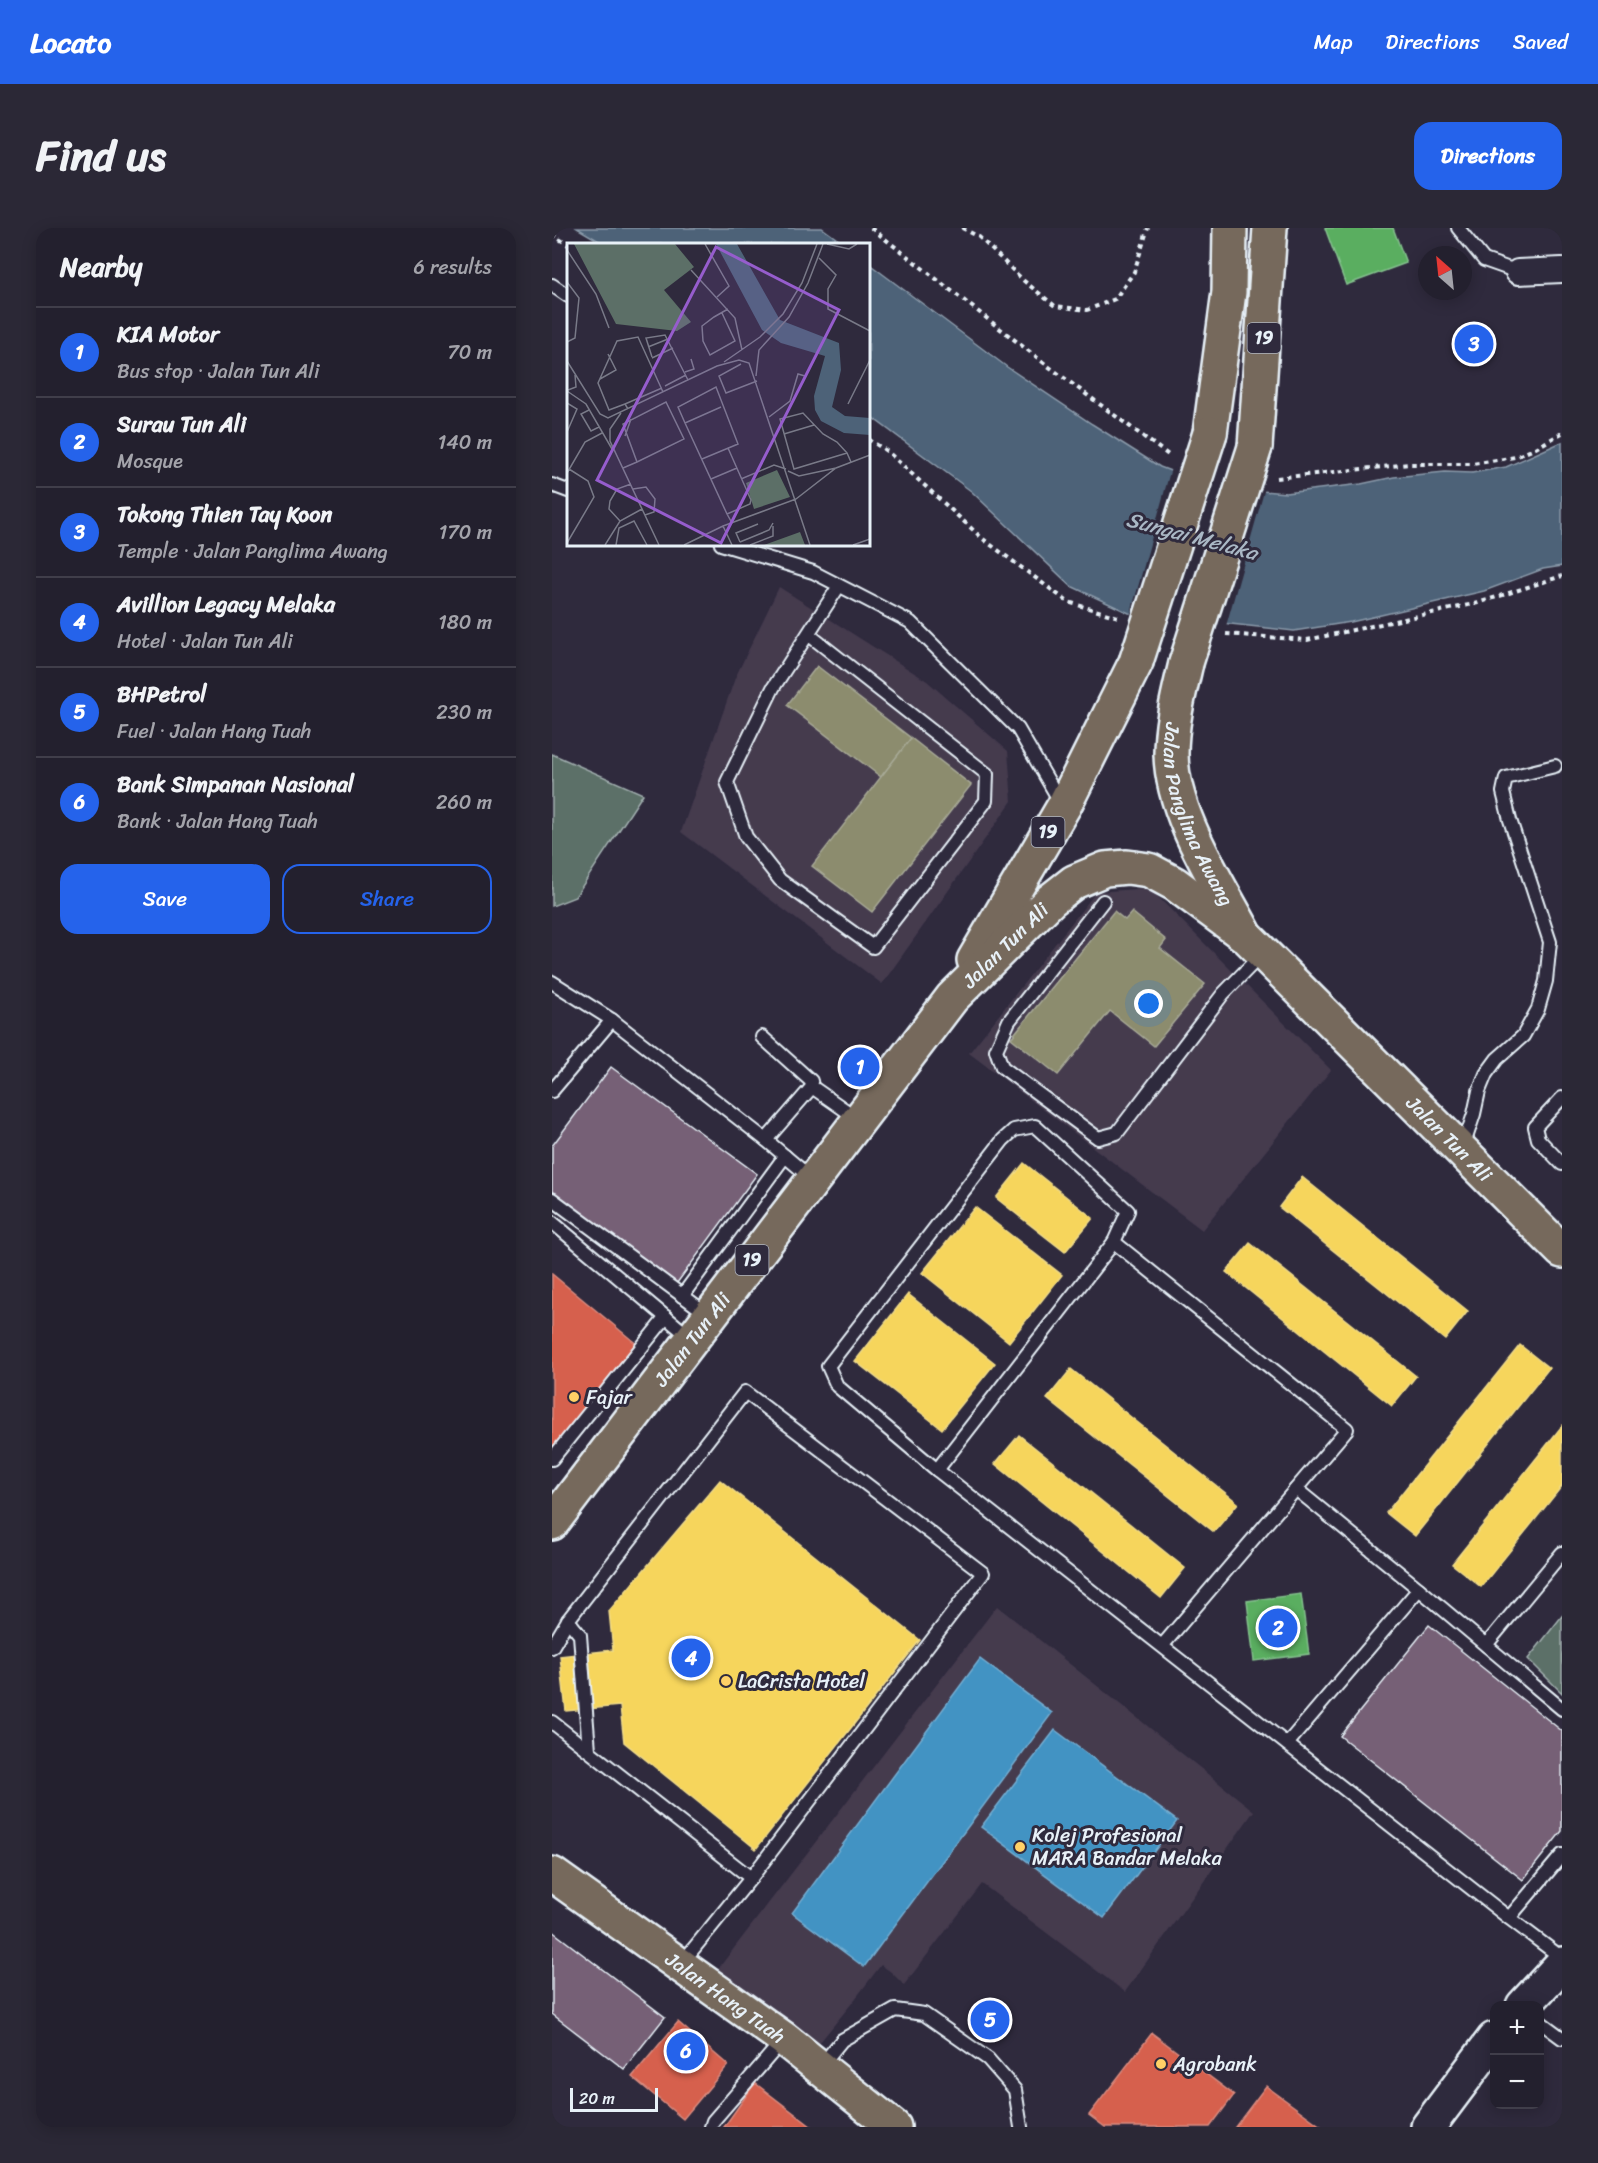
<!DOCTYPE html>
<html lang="en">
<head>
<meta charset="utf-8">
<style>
  :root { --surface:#23202e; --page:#2b2836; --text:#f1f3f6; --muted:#a3a3aa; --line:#403e4a; --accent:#2563eb }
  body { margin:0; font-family:Sriracha,sans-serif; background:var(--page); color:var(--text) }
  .controls { position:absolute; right:18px; bottom:18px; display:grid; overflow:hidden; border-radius:12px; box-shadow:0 3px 15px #0003 }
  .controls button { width:54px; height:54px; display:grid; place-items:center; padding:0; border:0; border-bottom:2px solid var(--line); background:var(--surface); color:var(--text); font:30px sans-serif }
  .compass { position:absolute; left:866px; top:18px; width:54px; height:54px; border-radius:50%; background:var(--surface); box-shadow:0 3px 15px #0003; rotate:333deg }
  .scale { position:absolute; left:18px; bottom:15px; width:88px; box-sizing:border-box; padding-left:6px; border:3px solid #e8f1f8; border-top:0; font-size:16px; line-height:21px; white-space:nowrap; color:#e8f1f8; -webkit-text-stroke:4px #2f2a3d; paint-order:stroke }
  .you { position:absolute; left:597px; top:776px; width:21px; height:21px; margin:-15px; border:4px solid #fff; border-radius:50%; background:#1a73e8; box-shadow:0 0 0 9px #1a73e833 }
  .badge { display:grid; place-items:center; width:39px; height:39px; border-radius:50%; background:var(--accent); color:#fff; font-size:20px; font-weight:700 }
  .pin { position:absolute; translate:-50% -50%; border:3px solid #fff; box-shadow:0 2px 6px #0006 }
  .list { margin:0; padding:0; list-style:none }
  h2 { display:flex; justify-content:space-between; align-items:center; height:78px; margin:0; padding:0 24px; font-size:26px }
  h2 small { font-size:20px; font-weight:400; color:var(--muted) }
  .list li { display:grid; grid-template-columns:39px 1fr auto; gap:18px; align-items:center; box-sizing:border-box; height:90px; padding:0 24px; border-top:2px solid var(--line) }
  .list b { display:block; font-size:22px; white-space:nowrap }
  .list p { margin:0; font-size:20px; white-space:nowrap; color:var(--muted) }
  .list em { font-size:20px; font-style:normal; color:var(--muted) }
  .actions { display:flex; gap:12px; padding:18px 24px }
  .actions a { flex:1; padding:14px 0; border:2px solid var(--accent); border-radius:18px; text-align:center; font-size:21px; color:var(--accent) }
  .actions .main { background:var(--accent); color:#fff }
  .map { position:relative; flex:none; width:1010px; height:1899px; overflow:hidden; border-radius:18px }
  header { display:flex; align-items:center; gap:36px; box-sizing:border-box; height:84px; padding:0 30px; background:var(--accent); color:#fff }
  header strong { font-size:28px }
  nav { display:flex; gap:33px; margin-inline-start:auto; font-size:21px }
  .intro { display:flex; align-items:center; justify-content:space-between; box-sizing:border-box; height:144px; padding:0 36px }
  h1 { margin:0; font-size:42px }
  .button { padding:15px 27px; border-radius:18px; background:var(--accent); color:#fff; font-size:21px; font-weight:700 }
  main { display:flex; gap:36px; padding:0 36px }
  aside { flex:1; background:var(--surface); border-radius:18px; box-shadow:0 3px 15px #0003 }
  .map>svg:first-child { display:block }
</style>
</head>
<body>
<header>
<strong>Locato</strong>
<nav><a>Map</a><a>Directions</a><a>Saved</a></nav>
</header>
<div class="intro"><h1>Find us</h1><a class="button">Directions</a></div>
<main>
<aside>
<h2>Nearby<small>6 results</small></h2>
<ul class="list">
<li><span class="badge">1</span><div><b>KIA Motor</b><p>Bus stop · Jalan Tun Ali</p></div><em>70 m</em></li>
<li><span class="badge">2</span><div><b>Surau Tun Ali</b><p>Mosque</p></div><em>140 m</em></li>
<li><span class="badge">3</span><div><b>Tokong Thien Tay Koon</b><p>Temple · Jalan Panglima Awang</p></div><em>170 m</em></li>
<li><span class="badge">4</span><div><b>Avillion Legacy Melaka</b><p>Hotel · Jalan Tun Ali</p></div><em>180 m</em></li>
<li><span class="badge">5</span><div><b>BHPetrol</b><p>Fuel · Jalan Hang Tuah</p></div><em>230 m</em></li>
<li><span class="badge">6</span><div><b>Bank Simpanan Nasional</b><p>Bank · Jalan Hang Tuah</p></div><em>260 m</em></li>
</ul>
<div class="actions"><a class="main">Save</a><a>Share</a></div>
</aside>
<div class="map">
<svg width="1010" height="1899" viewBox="0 0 1010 1899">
  <rect width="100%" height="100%" fill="#2f2a3d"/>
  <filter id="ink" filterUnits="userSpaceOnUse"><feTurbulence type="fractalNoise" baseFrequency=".0167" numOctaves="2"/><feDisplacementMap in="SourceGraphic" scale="12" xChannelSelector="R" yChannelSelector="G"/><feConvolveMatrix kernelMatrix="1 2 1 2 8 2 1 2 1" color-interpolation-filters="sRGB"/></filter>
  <g filter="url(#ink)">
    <g fill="#443a4e">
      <polygon points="227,359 375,453 456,523 460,573 330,756 129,604 183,450"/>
      <polygon points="597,660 779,842 650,1002 417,825 544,664"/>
      <polygon points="445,1378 702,1583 573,1764 430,1656 352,1757 339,1744 329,1737 300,1775 264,1819 166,1741"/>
    </g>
    <g fill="#5c6f67" stroke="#a2b0b0" stroke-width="1.5">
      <polygon points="0,526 91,566 23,669 0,678"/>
      <polygon points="1010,1388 1010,1465 976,1431"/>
    </g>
    <g fill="#4d6278" stroke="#8b9bab" stroke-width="1.5">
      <polygon points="25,0 270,0 292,16 52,16"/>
      <polygon points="316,35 455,139 540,196 608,239 661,259 734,265 809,256 842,249 893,244 920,245 954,239 1010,214 1010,338 991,341 932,363 799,394 742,403 577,385 519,358 419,263 317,187"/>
    </g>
    <polygon fill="#2f2a3d" points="619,240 662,256 713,260 674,398 578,388"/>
    <g fill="#f6d55c" stroke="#f2dd8b" stroke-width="1.5">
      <polygon points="472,935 541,990 513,1024 444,970"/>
      <polygon points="750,949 916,1083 893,1112 727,979"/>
      <polygon points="423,979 510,1047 457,1114 370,1045"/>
      <polygon points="698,1015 864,1148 840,1178 674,1044"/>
      <polygon points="356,1066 443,1135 390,1201 303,1133"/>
      <polygon points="968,1117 997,1140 863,1308 834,1285"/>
      <polygon points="519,1141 686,1275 662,1304 495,1171"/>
      <polygon points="1010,1198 1010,1258 929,1359 900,1336"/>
      <polygon points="467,1207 633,1340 609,1370 443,1236"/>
      <polygon points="168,1252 368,1412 204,1621 72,1514 68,1478 14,1483 8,1428 61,1422 57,1383"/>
    </g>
    <g fill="#d6604d" stroke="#db8c80" stroke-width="1.5">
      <polygon points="0,1046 87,1118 0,1221"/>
      <polygon points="126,1794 176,1837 131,1891 80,1849"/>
      <polygon points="600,1805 682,1867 658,1899 553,1899 537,1887"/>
      <polygon points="203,1855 260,1899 172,1899"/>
      <polygon points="714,1858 770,1899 683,1899"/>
    </g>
    <g fill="#4393c3" stroke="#74afd3" stroke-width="1.5">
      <polygon points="428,1431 500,1485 312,1739 240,1685"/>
      <polygon points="503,1502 625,1593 552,1690 429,1599"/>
    </g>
    <g fill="#5aae61" stroke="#85c28e" stroke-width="1.5">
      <polygon points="773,0 841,0 854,35 794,57"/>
      <polygon points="749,1366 757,1426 702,1433 695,1373"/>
    </g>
    <g fill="#8c8c6e" stroke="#a8aa97" stroke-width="1.5">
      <polygon points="265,438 359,510 329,549 235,477"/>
      <polygon points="359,510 419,557 320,684 260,638"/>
      <polygon points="562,683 573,692 580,684 614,712 608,720 653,756 602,818 558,783 506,847 459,810"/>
    </g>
    <g fill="#766076" stroke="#e8f1f8" stroke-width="1.5">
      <polygon points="59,839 205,946 125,1055 0,963 0,918"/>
      <polygon points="877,1397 1010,1503 1010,1603 971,1652 788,1508"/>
      <polygon points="0,1703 113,1789 72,1841 0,1786"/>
    </g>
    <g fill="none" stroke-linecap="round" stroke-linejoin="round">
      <g stroke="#e8f1f8" stroke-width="16">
        <g id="service">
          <polyline points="906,0 932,32 966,44"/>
          <polyline points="0,57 16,68"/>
          <polyline points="0,257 16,263"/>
          <polyline points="169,316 261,344 358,394 466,501 509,575"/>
          <polyline points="256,406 435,546 434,573 321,719 228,652 194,609 175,554 221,460 287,358"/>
          <polyline points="551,673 457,793 444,822 450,839 546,910 565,905 671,766 709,727"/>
          <polyline points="0,754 60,792 214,912 259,950"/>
          <polyline points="210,809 259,853 260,859 214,912"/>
          <polyline points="260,859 306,891"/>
          <polyline points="0,863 60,792"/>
          <polyline points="1010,870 983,899 986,911 1010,936"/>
          <polyline points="911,919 922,886 927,863 934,846 945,831 971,808 986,781 994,753 998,714 958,592 951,564 954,550 1003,538"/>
          <polyline points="0,971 158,1088"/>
          <polyline points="0,994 140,1111"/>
          <polyline points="130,1068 233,928"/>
          <polyline points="0,1231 114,1089"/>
          <polyline points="385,1242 562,1014"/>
          <polyline points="744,1261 867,1361 1010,1481"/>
          <polyline points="16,1392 28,1407 37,1522"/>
          <polyline points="934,1417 1010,1325"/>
          <polyline points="610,1418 795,1201 562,1014 576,983 483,898 462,902 451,912 276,1138 285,1158 385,1242 957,1690 1010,1730"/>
          <polyline points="0,1419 16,1392 193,1164 431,1345 199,1650 129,1736"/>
          <polyline points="0,1494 199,1650"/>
          <polyline points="735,1516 867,1361"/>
          <polyline points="957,1690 1010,1627"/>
          <polyline points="987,1793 1010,1810"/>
          <polyline points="268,1839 290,1812 343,1782 372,1786 436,1831 463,1862 469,1899"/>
          <polyline points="159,1899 161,1893 231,1812"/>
        </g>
      </g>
      <g stroke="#e8f1f8" stroke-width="28">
        <polyline id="minor" points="966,44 1010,42"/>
      </g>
      <g stroke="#e8f1f8" stroke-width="38">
        <g id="secondary">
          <polyline points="971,1778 1010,1736"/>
          <polyline points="876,1899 942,1811"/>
        </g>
      </g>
      <g stroke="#e8f1f8" stroke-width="38">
        <g id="primary">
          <polyline points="658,205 677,64 678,0"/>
          <polyline points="703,219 718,0"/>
          <path id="s1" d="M634,435C627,465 619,495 619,526C620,586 664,651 692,704"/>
          <polyline points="422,732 512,578 584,434"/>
          <path id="s2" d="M0,1295L400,770L499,672L522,654L553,641L575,639L597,642L623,656L696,710L1010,1023"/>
          <path id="s3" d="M0,1646L232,1811L342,1899"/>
        </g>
      </g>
      <g stroke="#e8f1f8" stroke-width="4" stroke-dasharray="4.5 4.5" stroke-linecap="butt">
        <polyline points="319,0 496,138 619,229"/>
        <polyline points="410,0 427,9 472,53 503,78 535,82 563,71 582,44 596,0"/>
        <polyline points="0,6 16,17"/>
        <polyline points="316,211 336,224 431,311 516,374 566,389"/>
        <polyline points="725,250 858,236 921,236 963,229 982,221 1010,205"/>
        <polyline points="674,406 755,412 926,375 1010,348"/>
      </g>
      <use href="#service" stroke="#2f2a3d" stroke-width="12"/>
      <use href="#minor" stroke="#2f2a3d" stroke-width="24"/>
      <use href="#secondary" stroke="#2f2a3d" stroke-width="33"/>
      <use href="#primary" stroke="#76695c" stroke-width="33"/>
      <g stroke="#e8f1f8" stroke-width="38" stroke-linecap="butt">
        <g id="primary-bridge">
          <polyline points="584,434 658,205"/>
          <polyline points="634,435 703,219"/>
        </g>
      </g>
      <use href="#primary-bridge" stroke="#76695c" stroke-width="33"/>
    </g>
  </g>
  <g fill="#ffd166" stroke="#2f2a3d" stroke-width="2">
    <circle cx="22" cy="1169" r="6"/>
    <circle cx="174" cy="1453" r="6"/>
    <circle cx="468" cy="1619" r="6"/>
    <circle cx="609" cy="1836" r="6"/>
  </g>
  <g text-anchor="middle" stroke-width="6" stroke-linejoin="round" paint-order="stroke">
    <g fill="#2f2a3d" stroke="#b0b5c0" stroke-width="1.5">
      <rect x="695.5" y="95" width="33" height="30" rx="4.5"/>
      <rect x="479.5" y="589" width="33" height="30" rx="4.5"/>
      <rect x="183.5" y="1017" width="33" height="30" rx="4.5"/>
    </g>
    <g font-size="18" font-weight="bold" fill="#e8f1f8">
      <text x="712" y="116">19</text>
      <text x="496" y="610">19</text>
      <text x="200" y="1038">19</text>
    </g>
    <g font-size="20" fill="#e8f1f8" stroke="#2f2a3d">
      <text dy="7" stroke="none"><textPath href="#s1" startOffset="158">Jalan Panglima Awang</textPath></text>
      <text dy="7" stroke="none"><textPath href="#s2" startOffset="735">Jalan Tun Ali</textPath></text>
      <text dy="7" stroke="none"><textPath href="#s2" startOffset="1311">Jalan Tun Ali</textPath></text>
      <text dy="7" stroke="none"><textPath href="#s2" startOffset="231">Jalan Tun Ali</textPath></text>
      <text dy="7" stroke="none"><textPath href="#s3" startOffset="213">Jalan Hang Tuah</textPath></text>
    </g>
    <g font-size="20" fill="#e8f1f8" stroke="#2f2a3d" text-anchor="start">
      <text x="34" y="1176">Fajar</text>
      <text x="186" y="1460">LaCrista Hotel</text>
      <text x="480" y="1614">Kolej Profesional<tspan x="480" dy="23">MARA Bandar Melaka</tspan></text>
      <text x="621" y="1843">Agrobank</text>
    </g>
    <g font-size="21" font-style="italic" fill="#aab8c5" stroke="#2f2a3d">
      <text transform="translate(640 308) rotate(15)" y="7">Sungai Melaka</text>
    </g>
  </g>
  <g transform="translate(15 15)">
    <rect width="303" height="303" fill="#2f2a3d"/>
    <path d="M7,1H108L127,24L97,47L124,79L110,88L49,81ZM210,227L223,254L187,266L179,240ZM233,289L238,302H197Z" fill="#5c6f67"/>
    <path d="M149,1H170L213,77L272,100L274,127L265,164L278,173L303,175V192L277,190L254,178L248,167L247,153L258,113L214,100L195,87Z" fill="#4d6278"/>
    <path fill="none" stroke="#797a88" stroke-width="1.5" d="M138,1L162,43L150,54M260,1L282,6L290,1M0,7L29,51L42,85M252,15L269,32L261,46V66L303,88M124,27L168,75L175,107M0,39L12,55L8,95L0,99M155,70L168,98L143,112L136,98L135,83L147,74L161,66M81,104L101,96M85,114L79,95L98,92L121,137M85,115L106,105M0,118L33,171L41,175L150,123L172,117L182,120L243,302M157,119L193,94L216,71L235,40L250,1M174,121L152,133L159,150L190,138M118,129L127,126L124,116M189,133L192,107L222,74L241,40L256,1M33,136L49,127L41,111M98,143L119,132M1,147L9,144L8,132M0,148L19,161L45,206M0,160L10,166L0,189M58,161L95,145M281,161L303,117M61,166L58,161L42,167L31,140L50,98L71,94L96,149M22,167L14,171L24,188L32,184M54,170L43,186V198L92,302M202,174L223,158L231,131L238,133M118,180L154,164M217,191L247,182M58,193L64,176M280,210L227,226L213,176L236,170L256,191L270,199L280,210L284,219M135,216L171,201L149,144L111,164L118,180L160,271L165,280M56,225L70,219L117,196L99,159L56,181L70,219M221,228L232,233L269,225M0,230L18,199L35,190M144,236L170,225M174,236L207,222L219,226M66,246L79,244L88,256L87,269L78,272M229,256L269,225L303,212M160,271L183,261L184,257L161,205M53,278L42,266L43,258L50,246L64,241M156,283L165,302M173,299L202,287L206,280M173,299L169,290L191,281M0,300L27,254L21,238L2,226M38,302L53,278L75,266M49,302L52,285L67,278L80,302M117,302L156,283L229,256M183,302L206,293V283M286,302L303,296"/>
    <path fill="#965dcd" fill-opacity="0.15" stroke="#965dcd" stroke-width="3" d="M149,4L272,67L154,300L30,237Z"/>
    <rect width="303" height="303" fill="none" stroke="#e8f1f8" stroke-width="3"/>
  </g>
</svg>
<div class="controls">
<button>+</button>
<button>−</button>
</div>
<svg class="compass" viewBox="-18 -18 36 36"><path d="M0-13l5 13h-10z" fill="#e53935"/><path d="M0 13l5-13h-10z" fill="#a3a3aa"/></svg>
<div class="scale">20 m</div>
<div class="you"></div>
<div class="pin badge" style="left:308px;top:839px">1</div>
<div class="pin badge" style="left:726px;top:1400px">2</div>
<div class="pin badge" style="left:922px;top:116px">3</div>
<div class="pin badge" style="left:139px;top:1430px">4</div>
<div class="pin badge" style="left:438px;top:1792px">5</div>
<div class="pin badge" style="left:134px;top:1823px">6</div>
</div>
</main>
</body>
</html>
